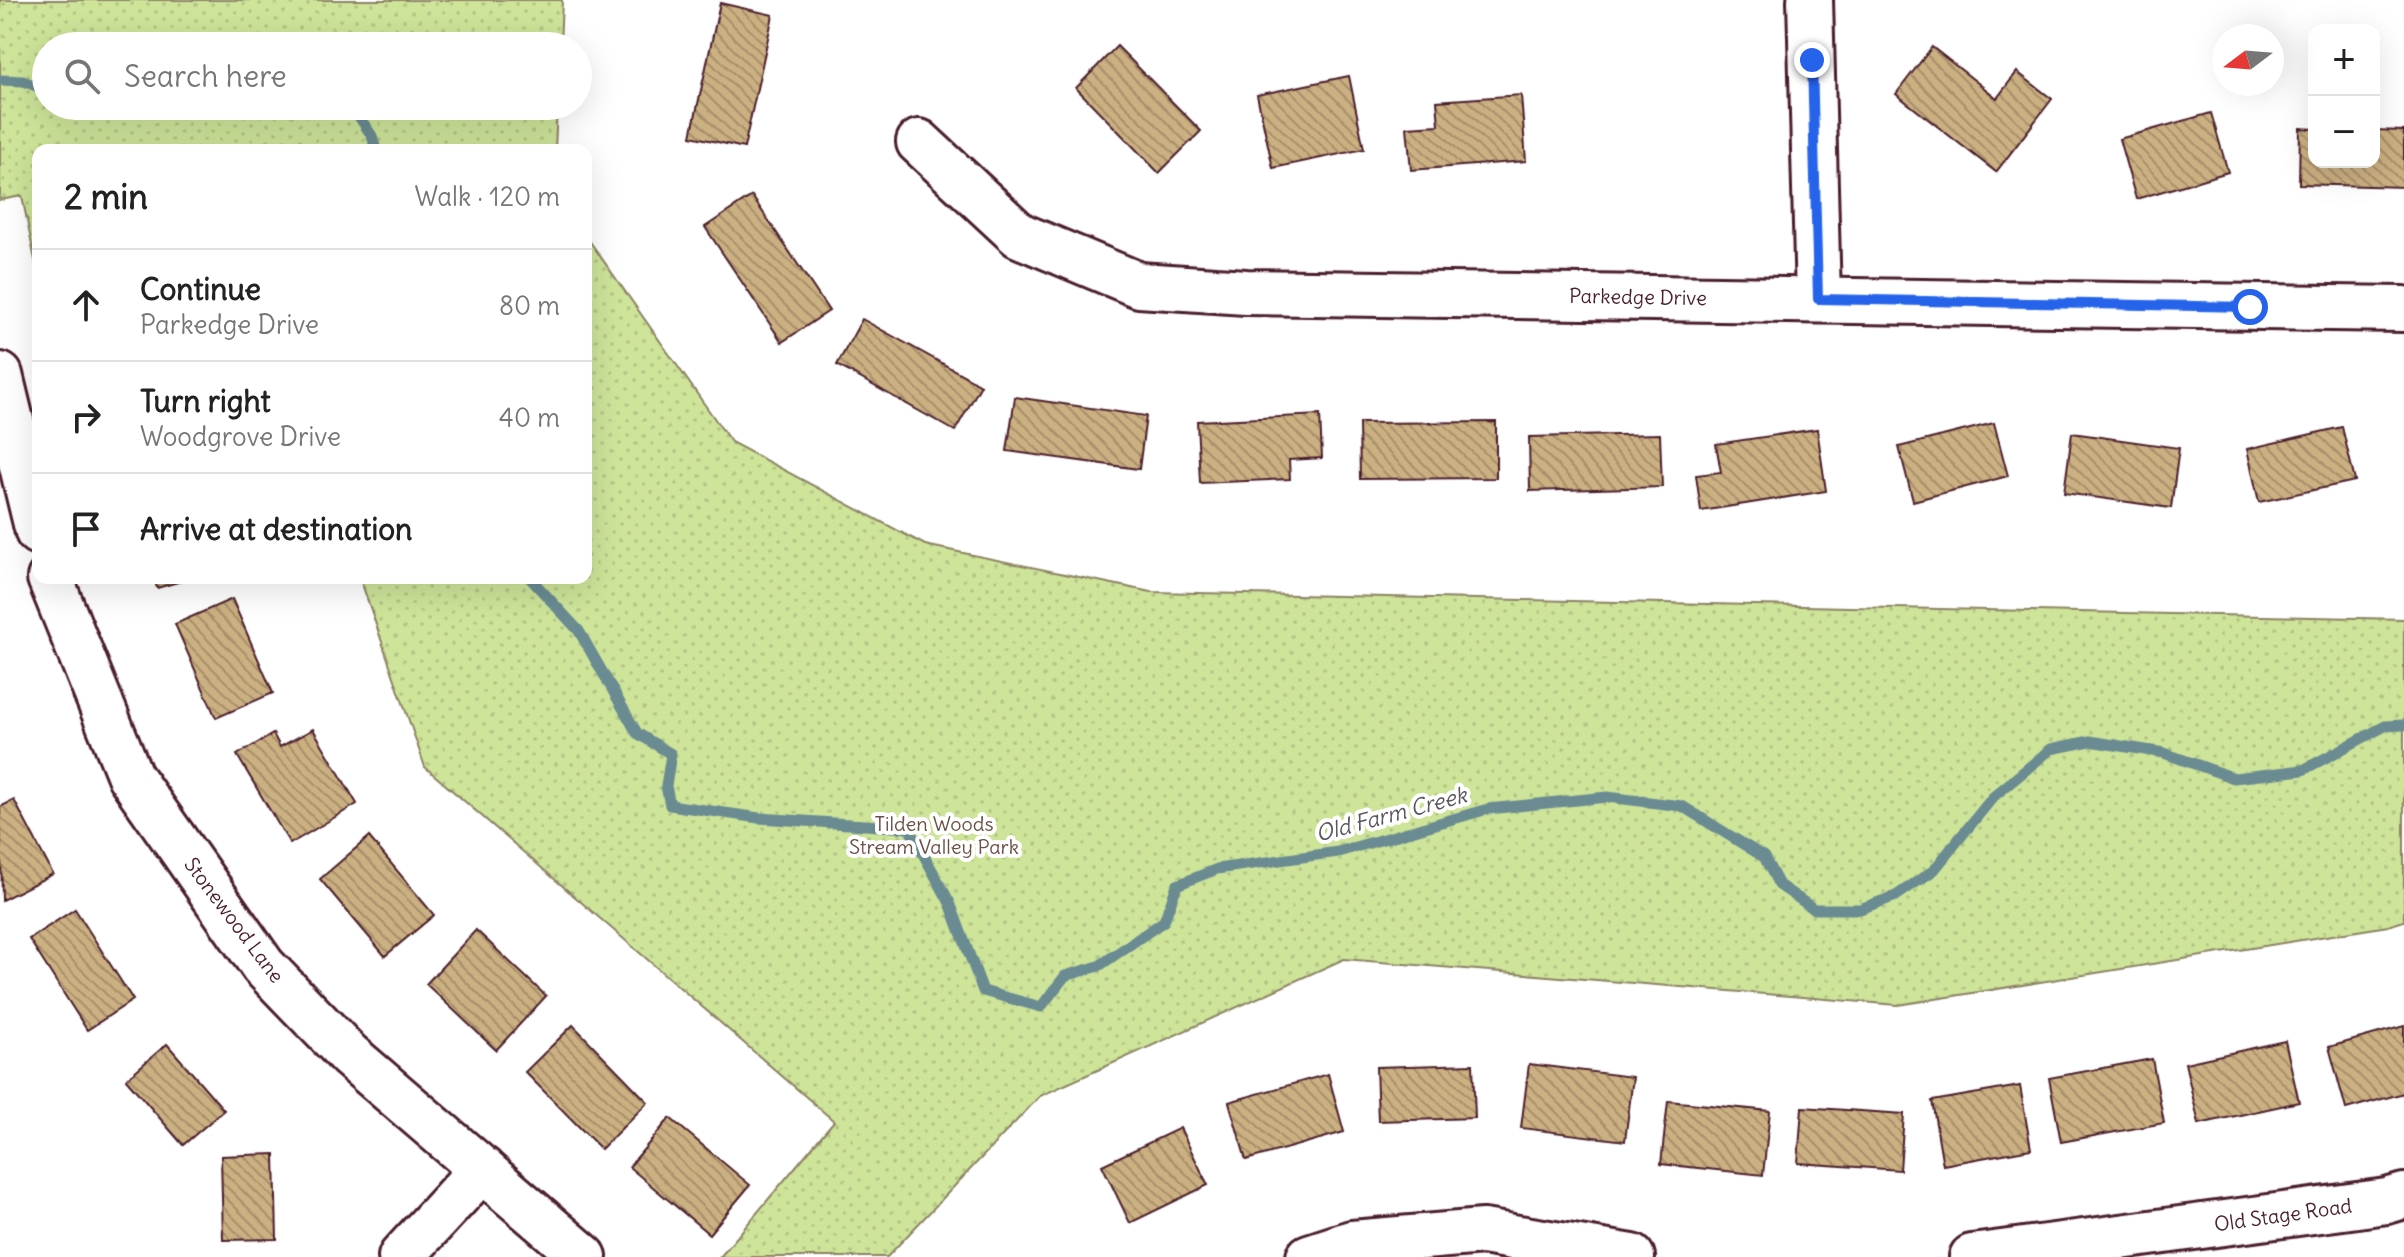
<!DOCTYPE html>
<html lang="en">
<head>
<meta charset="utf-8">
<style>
  :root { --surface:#fff; --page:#f6f6f6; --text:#222; --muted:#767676; --line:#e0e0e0 }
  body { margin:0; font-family:Delius,sans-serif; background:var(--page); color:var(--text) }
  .controls { position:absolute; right:24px; top:24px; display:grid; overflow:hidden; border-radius:16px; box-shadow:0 8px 32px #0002 }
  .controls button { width:72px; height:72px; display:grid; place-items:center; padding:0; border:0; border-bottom:2px solid var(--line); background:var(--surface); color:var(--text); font:40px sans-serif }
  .compass { position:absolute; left:2212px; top:24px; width:72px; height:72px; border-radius:50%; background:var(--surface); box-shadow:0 8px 32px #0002; rotate:254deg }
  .stop { position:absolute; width:24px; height:24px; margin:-18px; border:6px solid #2563eb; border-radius:50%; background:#fff }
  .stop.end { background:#2563eb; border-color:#fff; box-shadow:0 2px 8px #0008 }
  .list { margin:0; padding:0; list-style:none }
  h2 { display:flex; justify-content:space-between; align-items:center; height:104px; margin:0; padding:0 32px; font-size:34px }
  h2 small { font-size:26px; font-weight:400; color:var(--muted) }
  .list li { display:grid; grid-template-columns:52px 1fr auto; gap:24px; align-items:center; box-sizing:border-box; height:112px; padding:0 32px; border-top:2px solid var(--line) }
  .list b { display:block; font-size:30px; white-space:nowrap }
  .list p { margin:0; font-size:26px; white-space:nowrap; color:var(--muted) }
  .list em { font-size:26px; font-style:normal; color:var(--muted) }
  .icon { flex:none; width:44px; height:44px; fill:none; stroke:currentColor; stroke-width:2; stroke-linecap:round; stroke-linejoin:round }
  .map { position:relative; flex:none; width:2404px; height:1257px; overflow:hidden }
  .search { position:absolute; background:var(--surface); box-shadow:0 8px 32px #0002; left:32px; top:32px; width:560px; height:88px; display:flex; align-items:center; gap:20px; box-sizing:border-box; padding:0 28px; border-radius:44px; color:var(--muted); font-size:30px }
  .panel { position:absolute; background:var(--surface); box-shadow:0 8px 32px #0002; left:32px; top:144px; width:560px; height:440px; border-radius:16px }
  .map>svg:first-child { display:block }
</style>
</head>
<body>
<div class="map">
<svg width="2404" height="1257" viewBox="0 0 2404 1257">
  <defs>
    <pattern id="park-dots" width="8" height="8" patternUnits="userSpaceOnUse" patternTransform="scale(2)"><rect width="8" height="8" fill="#cde499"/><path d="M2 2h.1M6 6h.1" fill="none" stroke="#b2c384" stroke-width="1.8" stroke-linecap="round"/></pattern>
    <pattern id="building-back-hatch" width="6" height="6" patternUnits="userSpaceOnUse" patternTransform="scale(2)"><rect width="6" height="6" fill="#cbb081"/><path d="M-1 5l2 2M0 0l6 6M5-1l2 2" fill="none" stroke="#a78f6a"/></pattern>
  </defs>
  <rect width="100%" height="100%" fill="#fff"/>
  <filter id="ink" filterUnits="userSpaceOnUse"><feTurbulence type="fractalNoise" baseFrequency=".0125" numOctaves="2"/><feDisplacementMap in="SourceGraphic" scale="16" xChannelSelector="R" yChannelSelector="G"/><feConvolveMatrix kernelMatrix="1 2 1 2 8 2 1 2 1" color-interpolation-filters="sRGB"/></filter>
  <g filter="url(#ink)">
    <g fill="url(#park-dots)" stroke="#8c8262" stroke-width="2">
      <polygon points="0,0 562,0 560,46 46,46 46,106 557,106 555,150 38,150 38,275 22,196 0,200"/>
      <polygon points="586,236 731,442 925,545 1151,592 2404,619 2404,921 2388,926 1898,1005 1344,959 1040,1096 887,1257 720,1257 834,1121 425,767 360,578 586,578"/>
    </g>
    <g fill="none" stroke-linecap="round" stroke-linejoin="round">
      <g stroke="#6b8b92" stroke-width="11">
        <polyline points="284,46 289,44 293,46"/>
        <polyline points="0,80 23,81 46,90"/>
        <polyline points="92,106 105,106"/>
        <polyline points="352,106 372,136 376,150"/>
        <polyline points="530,578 579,631 637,733 671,754 666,786 670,805 759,818 909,828 950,903 983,991 1041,1007 1065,976 1099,966 1164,921 1177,885 1217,869 1338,852 1488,809 1607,797 1682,806 1764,857 1779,885 1814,909 1860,909 1896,896 1934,870 1993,797 2051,749 2090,741 2164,753 2234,778 2303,770 2385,726 2404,725"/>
      </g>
    </g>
    <g fill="url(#building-back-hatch)" stroke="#4a1f2b" stroke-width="2">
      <polygon points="720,3 773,15 744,148 691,136"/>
      <polygon points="1117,46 1201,131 1159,173 1076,88"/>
      <polygon points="1932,47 1997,98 2017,72 2052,99 1996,172 1896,94"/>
      <polygon points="1349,76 1364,149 1273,168 1257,95"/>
      <polygon points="1521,95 1526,161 1411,170 1407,127 1439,125 1437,101"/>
      <polygon points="2211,113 2228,172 2136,199 2119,139"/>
      <polygon points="2300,128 2314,129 2314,162 2374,162 2374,130 2404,131 2404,187 2299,184"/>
      <polygon points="752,196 829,311 782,342 705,227"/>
      <polygon points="862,319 981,385 955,431 837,365"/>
      <polygon points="1015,397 1146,416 1139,469 1007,451"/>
      <polygon points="1320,415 1322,458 1289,460 1290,479 1200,483 1197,421"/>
      <polygon points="1496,422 1496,478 1360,479 1359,423"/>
      <polygon points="1994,423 2008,476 1913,501 1899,447"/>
      <polygon points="2342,427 2355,481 2259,502 2247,449"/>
      <polygon points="1817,429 1826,491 1701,511 1696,475 1721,472 1716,444"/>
      <polygon points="2072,433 2179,448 2171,508 2064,493"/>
      <polygon points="1660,434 1662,487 1530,491 1529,437"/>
      <polygon points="154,578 192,578 157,588"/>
      <polygon points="232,599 273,693 216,718 175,624"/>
      <polygon points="313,729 357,804 290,844 237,755 273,734 280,747"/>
      <polygon points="14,800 53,874 2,900 0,807"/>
      <polygon points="369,837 434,915 385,956 320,879"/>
      <polygon points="75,909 133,1000 87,1030 29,939"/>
      <polygon points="476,930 546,996 496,1050 426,984"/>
      <polygon points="573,1025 648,1102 601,1149 525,1072"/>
      <polygon points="2404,1026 2404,1093 2346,1109 2329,1047"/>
      <polygon points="2285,1041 2299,1102 2199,1124 2185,1063"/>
      <polygon points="167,1044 224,1110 183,1145 126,1079"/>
      <polygon points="2152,1059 2164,1123 2061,1142 2049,1078"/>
      <polygon points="1473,1064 1475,1118 1378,1121 1376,1067"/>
      <polygon points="1529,1064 1633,1077 1625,1141 1521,1128"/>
      <polygon points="1328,1074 1344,1132 1246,1160 1229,1102"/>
      <polygon points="2020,1086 2031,1149 1943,1165 1932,1101"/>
      <polygon points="1668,1101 1770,1111 1763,1175 1661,1164"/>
      <polygon points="1802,1107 1904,1114 1900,1170 1798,1163"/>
      <polygon points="670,1118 750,1185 709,1234 629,1167"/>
      <polygon points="1180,1128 1208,1185 1130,1223 1102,1165"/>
      <polygon points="275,1154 277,1239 223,1240 221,1156"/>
    </g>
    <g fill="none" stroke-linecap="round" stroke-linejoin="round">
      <g stroke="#4a1f2b" stroke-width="50">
        <g id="minor">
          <polyline points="1810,0 1818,299"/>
          <polyline points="919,142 1019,235 1139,285 1246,292 2404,309"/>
          <polyline points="0,375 38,532"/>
          <polyline points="50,578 130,776 263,966 349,1055 584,1257"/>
          <polyline points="401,1257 482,1169"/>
          <polyline points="1309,1257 1352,1243 1483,1232 1632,1257"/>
          <polyline points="1972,1257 2387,1201 2404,1196"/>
        </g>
      </g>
      <use href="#minor" stroke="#fff" stroke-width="44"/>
    </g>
  </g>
  <g fill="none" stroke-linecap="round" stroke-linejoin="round" filter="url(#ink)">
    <polyline stroke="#2563eb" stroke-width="10" points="1812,60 1818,299 2250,307"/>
  </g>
  <g text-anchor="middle" stroke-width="8" stroke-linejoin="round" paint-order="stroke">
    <g font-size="20" fill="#4a1f2b" stroke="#fff">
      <text transform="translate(1638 297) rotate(1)" y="7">Parkedge Drive</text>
      <text transform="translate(234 920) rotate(53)" y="7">Stonewood Lane</text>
      <text transform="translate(2283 1215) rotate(-8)" y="7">Old Stage Road</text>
    </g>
    <g font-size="20" fill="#6b5046" stroke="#fff">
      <text x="934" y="831">Tilden Woods<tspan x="934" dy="23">Stream Valley Park</tspan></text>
    </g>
    <g font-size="22" font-style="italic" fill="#5a555f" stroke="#fff">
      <text transform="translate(1391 814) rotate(-15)" y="8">Old Farm Creek</text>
    </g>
  </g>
</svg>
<div class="controls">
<button>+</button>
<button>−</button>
</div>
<svg class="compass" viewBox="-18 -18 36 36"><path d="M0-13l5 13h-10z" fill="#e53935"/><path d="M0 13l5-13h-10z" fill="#767676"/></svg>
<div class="stop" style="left:2250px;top:307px"></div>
<div class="stop end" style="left:1812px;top:60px"></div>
<div class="search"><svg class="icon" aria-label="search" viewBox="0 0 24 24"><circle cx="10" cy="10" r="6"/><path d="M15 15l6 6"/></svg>Search here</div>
<section class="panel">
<h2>2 min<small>Walk · 120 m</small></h2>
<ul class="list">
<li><svg class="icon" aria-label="ahead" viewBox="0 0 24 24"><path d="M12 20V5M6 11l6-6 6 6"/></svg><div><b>Continue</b><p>Parkedge Drive</p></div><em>80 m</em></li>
<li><svg class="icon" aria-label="right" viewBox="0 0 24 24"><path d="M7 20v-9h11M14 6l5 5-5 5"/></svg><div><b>Turn right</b><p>Woodgrove Drive</p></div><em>40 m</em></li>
<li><svg class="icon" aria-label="arrive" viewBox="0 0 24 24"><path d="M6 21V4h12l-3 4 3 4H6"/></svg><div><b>Arrive at destination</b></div></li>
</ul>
</section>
</div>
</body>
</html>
